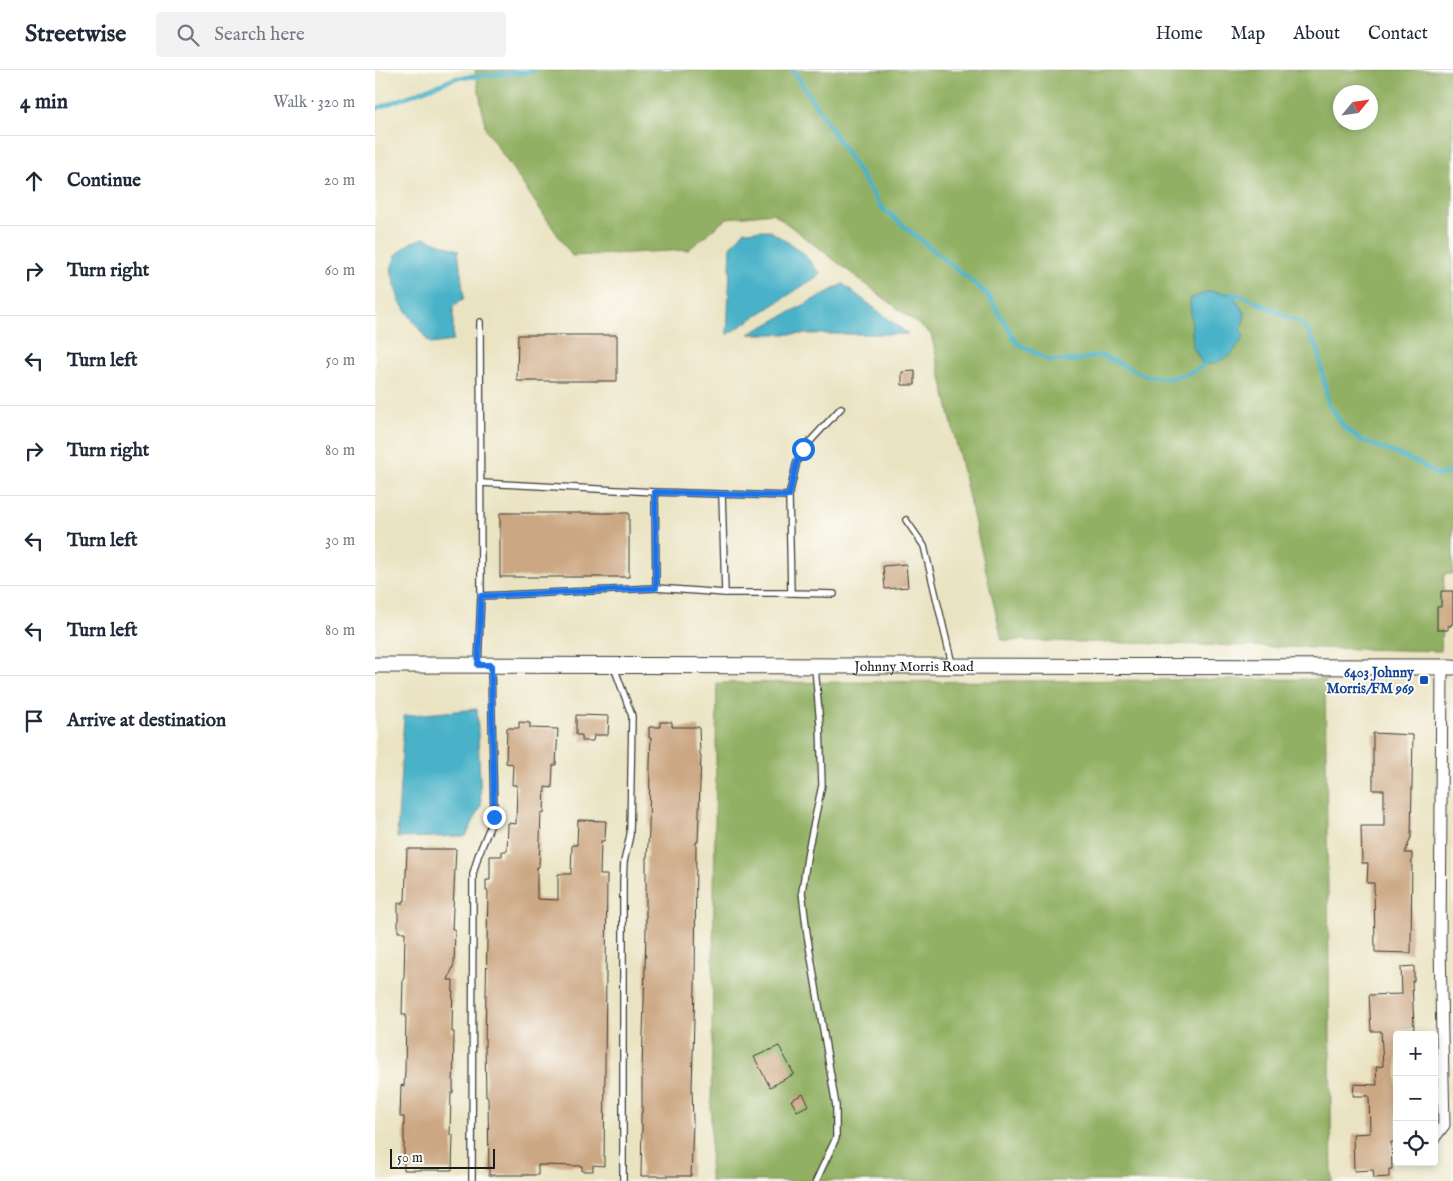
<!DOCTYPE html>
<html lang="en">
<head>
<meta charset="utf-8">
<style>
  :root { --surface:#fff; --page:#f2f2f3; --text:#1f2937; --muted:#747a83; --line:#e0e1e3 }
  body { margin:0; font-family:"IM FELL English",serif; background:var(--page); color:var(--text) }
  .controls { position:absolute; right:15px; bottom:15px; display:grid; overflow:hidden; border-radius:5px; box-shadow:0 2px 8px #0003 }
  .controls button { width:45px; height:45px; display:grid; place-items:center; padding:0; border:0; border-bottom:1px solid var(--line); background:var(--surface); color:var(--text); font:25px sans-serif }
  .compass { position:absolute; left:958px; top:15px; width:45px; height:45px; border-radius:50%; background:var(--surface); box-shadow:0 2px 8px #0003; rotate:61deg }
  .scale { position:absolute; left:15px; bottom:12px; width:105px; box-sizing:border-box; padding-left:5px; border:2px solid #1c1c1c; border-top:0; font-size:14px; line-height:18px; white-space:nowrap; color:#1c1c1c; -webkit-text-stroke:4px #fdfcf7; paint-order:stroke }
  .stop { position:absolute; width:15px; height:15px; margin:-11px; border:4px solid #1a73e8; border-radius:50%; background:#fff }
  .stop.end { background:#1a73e8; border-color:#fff; box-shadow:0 1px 5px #0008 }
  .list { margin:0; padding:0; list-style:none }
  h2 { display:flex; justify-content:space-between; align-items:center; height:65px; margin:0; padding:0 20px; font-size:21px }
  h2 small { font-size:16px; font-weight:400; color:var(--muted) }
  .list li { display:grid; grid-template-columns:32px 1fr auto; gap:15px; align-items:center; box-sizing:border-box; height:90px; padding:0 20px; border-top:1px solid var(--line) }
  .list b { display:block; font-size:19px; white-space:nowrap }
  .list em { font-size:16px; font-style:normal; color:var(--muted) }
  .icon { flex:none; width:28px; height:28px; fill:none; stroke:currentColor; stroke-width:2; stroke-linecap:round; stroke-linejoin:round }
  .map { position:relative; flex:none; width:1078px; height:1111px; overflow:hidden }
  header { display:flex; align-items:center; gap:30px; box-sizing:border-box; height:70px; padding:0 25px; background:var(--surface); border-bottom:1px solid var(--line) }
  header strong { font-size:24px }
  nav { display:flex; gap:28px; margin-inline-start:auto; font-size:18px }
  .search { width:350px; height:45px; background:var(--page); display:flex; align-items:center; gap:12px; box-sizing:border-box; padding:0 18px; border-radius:5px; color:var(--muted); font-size:19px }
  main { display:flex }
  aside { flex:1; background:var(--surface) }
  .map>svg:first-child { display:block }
</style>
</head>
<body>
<header>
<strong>Streetwise</strong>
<div class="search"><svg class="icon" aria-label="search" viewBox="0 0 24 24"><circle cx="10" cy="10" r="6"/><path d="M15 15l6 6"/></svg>Search here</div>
<nav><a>Home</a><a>Map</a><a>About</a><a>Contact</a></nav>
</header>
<main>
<aside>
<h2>4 min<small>Walk · 320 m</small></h2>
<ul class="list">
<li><svg class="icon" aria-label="ahead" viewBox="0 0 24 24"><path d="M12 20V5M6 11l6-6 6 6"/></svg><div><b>Continue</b></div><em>20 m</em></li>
<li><svg class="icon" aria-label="right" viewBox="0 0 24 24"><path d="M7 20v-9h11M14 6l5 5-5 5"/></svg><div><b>Turn right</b></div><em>60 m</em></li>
<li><svg class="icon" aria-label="left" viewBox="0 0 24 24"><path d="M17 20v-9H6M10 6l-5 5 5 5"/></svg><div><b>Turn left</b></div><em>50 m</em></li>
<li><svg class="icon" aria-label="right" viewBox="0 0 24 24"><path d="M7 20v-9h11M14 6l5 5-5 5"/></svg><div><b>Turn right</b></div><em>80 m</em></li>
<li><svg class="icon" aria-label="left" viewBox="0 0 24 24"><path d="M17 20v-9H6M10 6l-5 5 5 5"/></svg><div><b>Turn left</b></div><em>30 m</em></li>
<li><svg class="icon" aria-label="left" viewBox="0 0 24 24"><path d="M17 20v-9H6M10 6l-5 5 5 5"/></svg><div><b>Turn left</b></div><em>80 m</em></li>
<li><svg class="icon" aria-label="arrive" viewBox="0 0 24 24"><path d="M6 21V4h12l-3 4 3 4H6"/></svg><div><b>Arrive at destination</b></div></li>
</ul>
</aside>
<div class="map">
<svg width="1078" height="1111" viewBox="0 0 1078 1111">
  <rect width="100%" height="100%" fill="#fdfcf7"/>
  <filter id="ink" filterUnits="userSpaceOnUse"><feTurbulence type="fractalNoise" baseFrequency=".02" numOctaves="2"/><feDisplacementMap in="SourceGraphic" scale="10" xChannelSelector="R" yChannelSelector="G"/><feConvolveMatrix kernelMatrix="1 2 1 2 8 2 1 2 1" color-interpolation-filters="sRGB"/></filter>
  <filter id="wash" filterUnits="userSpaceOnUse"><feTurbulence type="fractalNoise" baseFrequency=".0096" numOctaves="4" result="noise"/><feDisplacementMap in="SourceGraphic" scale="20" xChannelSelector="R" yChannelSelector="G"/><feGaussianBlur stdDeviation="1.12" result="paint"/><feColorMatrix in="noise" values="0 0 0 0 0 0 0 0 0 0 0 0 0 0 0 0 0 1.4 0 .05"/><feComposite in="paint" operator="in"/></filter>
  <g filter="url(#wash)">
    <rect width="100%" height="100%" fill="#eae3c2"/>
    <g fill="#92b063" stroke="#576640" fill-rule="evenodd">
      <path d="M100,0H1078V504H1069L1066,581L627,570L556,264L398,143L352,148L313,180L197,186L111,60ZM966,22H996V52H966Z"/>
      <polygon points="950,609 957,1111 335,1111 342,613"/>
    </g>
    <g fill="#4ab2c8" stroke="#336772">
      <polygon points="394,160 426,181 446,204 352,265 356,177 369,161"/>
      <polygon points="49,168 83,180 89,228 78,237 78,271 55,274 24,231 16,199 21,185 35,173"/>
      <polygon points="468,214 533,264 374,264"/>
      <polygon points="835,221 857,224 870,244 866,260 869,267 856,285 840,293 828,295 818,277 815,229"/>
      <polygon points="102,639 106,736 91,766 22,768 29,646"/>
    </g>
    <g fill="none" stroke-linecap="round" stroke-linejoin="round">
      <g stroke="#4ab2c8" stroke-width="4.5">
        <polyline points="418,0 507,138 613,225 642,273 675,291 704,290 726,285 771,306 797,308 818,302 828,295 830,291"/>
        <polyline points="0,39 81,8 153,2 159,0"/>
        <polyline points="855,229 857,224 871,227 928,254 943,279 953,333 969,357 984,369 1044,393 1062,405 1072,404 1078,399"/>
      </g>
    </g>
    <g id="blocks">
      <g fill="#cca783">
        <polygon points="143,265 242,265 242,311 142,311"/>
        <polygon points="540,301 540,315 527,315 527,302"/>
        <rect x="125" y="443" width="129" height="64"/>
        <polygon points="531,494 533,517 510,519 508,496"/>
        <polygon points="1066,521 1078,521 1078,554 1076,554 1076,556 1073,556 1073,560 1062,560 1062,537 1066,537"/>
        <polygon points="201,645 234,646 233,665 219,665 218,671 207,671 207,665 201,665"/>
        <polygon points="144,652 155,653 155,658 183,659 181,695 178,695 177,718 170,717 169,743 166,743 164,797 162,797 162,829 183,830 183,804 196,804 197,775 202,775 203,750 231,751 230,767 229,771 226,771 225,805 232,805 229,1096 218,1095 218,1101 207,1101 207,1096 163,1095 163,1105 114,1105 113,1027 111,1027 110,975 113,821 111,821 111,810 115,810 115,786 127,786 127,781 132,781 133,753 141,754 142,715 137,715 138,694 131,693 132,658 144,658"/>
        <polygon points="285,652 297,652 297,657 324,657 325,685 326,685 323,772 321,772 320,916 317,1018 318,1052 316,1106 266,1106 267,1054 266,1054 266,1043 267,1043 267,999 271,863 271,787 272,787 274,761 275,693 276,668 274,668 274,657 285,657"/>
        <polygon points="998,663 1038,665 1036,767 1030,783 1037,783 1036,883 1000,882 999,813 992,813 993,793 987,793 986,756 1009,756 1009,720 998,720"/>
        <polygon points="32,779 81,779 77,859 80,859 79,894 73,910 78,910 77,962 79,962 78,1023 76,1023 75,1065 78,1065 77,1100 29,1100 29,1047 25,1047 26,1015 29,1016 30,1001 31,945 27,945 28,909 29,909 30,862 23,862 23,833 28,833 28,831 30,831"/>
        <polygon points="1039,896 1039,911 1037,911 1039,959 1022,960 1022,1072 1016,1072 1017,1099 1014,1099 1014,1107 999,1108 998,1100 979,1101 978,1064 995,1063 994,1026 978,1026 979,1014 1002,1015 1001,997 1008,996 1006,961 996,961 994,925 1027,924 1026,897"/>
        <polygon points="404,976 419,1004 395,1017 379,987"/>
        <polygon points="428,1024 434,1035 422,1041 416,1030"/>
      </g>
    </g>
  </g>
  <g filter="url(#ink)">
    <use href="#blocks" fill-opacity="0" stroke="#3b3a35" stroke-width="1"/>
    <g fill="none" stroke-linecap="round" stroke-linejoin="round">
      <g stroke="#3b3a35" stroke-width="8">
        <g id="service">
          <polyline points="280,422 414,426 422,391 428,379 466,338"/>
          <polyline points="414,426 416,523 459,524"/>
          <polyline points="531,450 549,476 577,594"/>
          <polyline points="281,518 350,523 347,424"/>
          <polyline points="350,523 416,523"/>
          <polyline points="106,526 281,518 280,422 106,413"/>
          <polyline points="103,595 106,526 105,252"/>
          <polyline points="239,597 257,646 255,765 249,792 248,812 248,1111"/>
          <polyline points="440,598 445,654 447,715 433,781 427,822 432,864 461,1036 461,1068 441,1111"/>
          <polyline points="97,1111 98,804 103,786 119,747 116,597"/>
        </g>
      </g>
      <g stroke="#3b3a35" stroke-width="13">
        <polyline id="minor" points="1059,1068 1069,1055 1065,877 1067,597"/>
      </g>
      <g stroke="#3b3a35" stroke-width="17">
        <g id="tertiary">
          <path id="s1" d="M0,595L1078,597"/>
        </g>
      </g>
      <use href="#service" stroke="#fff" stroke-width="5.5"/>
      <use href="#minor" stroke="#fff" stroke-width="11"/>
      <use href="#tertiary" stroke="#fff" stroke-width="15"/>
    </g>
  </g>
  <g fill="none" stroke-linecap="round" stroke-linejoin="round" filter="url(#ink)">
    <polyline stroke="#1a73e8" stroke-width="6" points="119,747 116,595 103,595 106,526 281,518 280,422 414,426 422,391 428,379"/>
  </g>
  <rect fill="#1a4fb4" stroke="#fdfcf7" stroke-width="2" x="1044" y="605" width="10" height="10" rx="2.5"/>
  <g text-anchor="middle" stroke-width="4" stroke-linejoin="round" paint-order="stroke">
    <g font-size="14" fill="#1c1c1c" stroke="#fdfcf7">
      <text dy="5" stroke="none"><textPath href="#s1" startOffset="539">Johnny Morris Road</textPath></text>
    </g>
    <g font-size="14" font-weight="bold" fill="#164399" stroke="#fdfcf7" text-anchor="end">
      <text x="1039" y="607">6403 Johnny<tspan x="1039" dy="16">Morris/FM 969</tspan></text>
    </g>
  </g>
</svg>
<div class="controls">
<button>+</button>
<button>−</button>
<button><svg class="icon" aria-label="locate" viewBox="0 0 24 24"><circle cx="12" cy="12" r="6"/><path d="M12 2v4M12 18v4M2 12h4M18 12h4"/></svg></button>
</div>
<svg class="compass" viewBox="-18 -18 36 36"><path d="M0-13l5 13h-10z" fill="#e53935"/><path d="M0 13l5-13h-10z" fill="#747a83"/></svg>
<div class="scale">50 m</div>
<div class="stop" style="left:428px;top:379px"></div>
<div class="stop end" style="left:119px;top:747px"></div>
</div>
</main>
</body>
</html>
